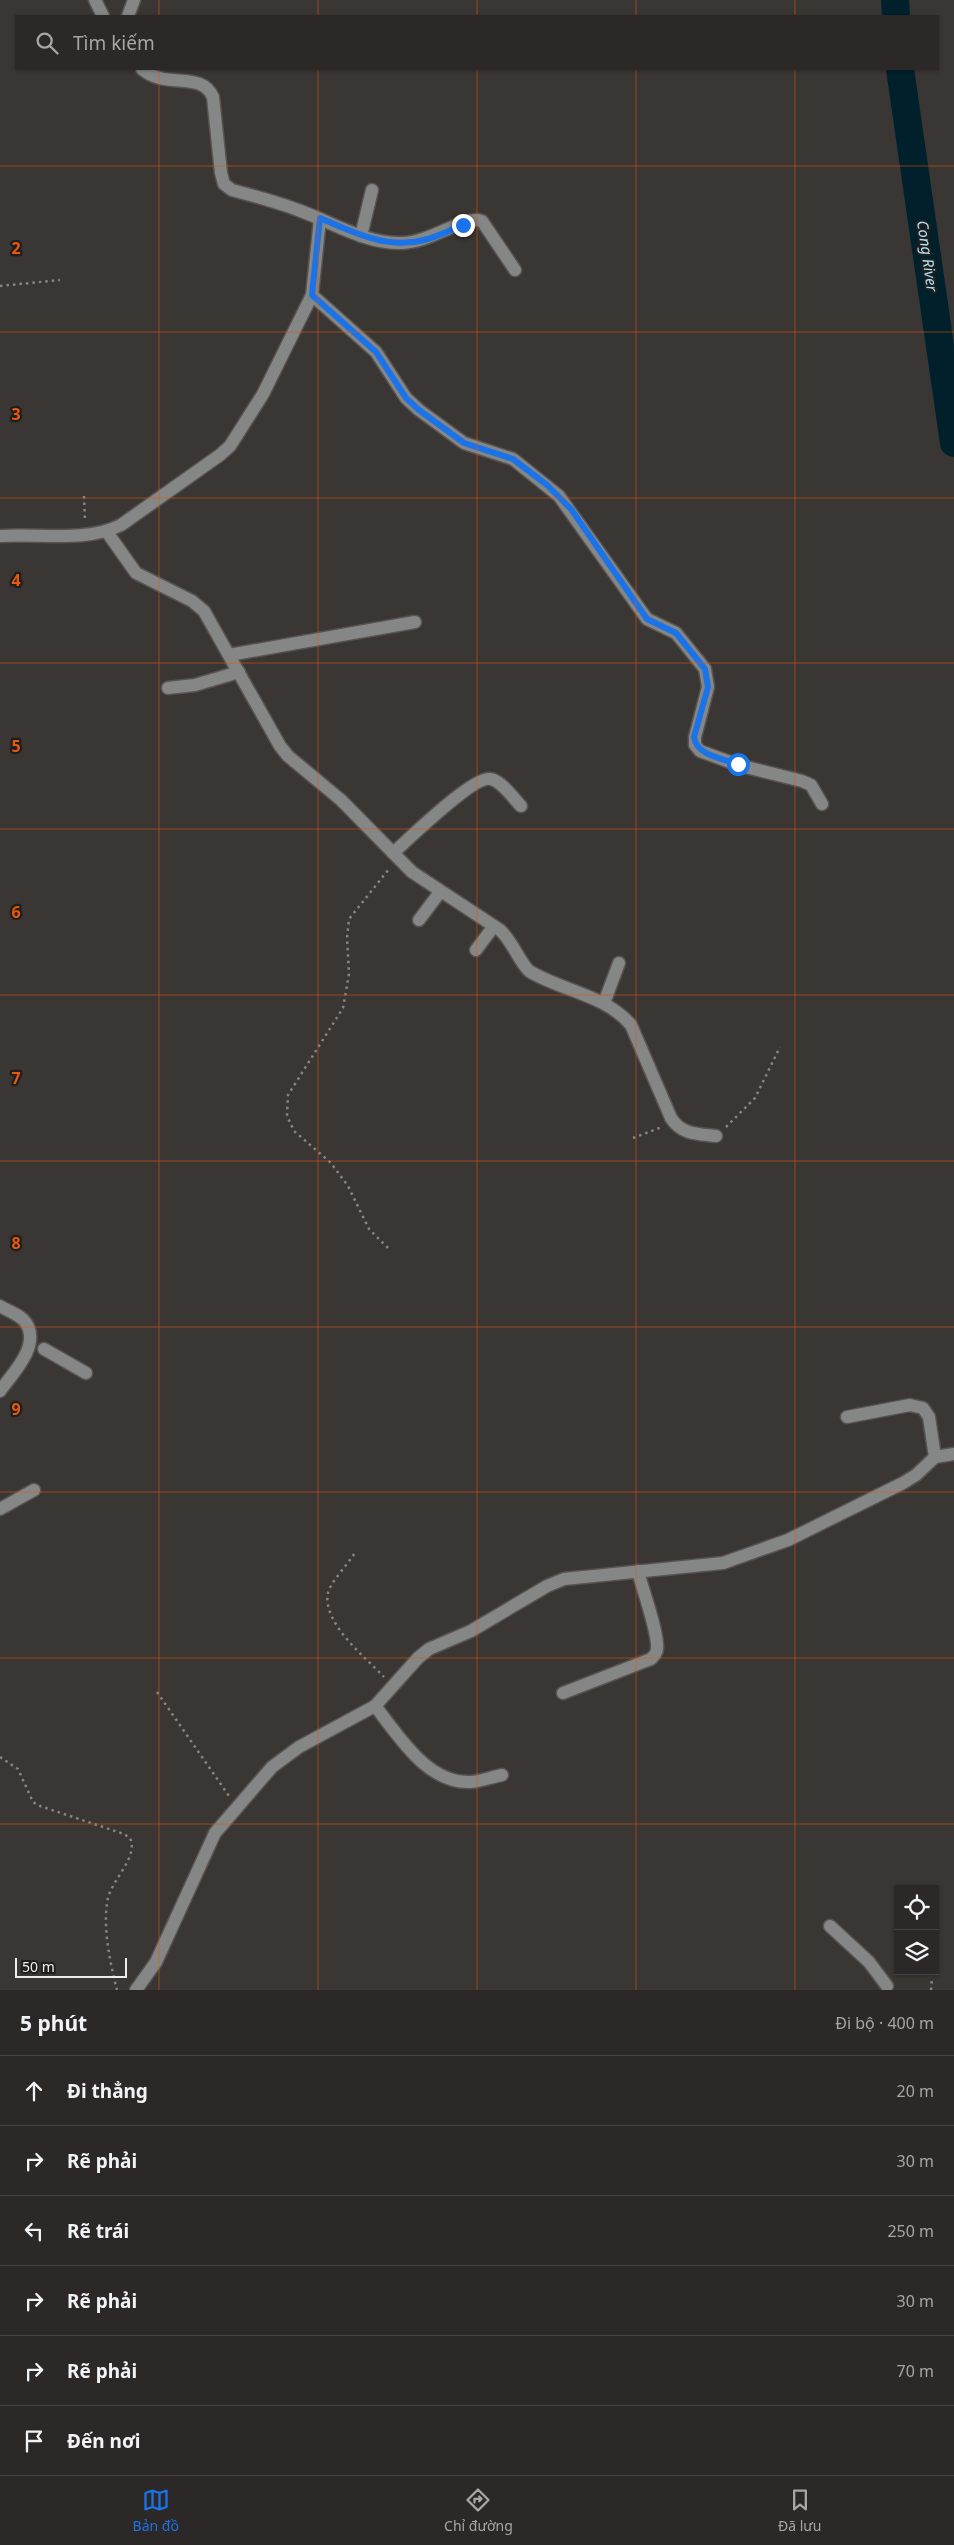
<!DOCTYPE html>
<html lang="vi">
<head>
<meta charset="utf-8">
<style>
  :root { --surface:#2c2827; --page:#383433; --text:#f1f3f6; --muted:#a6a6a7; --line:#484444; --accent:#1a73e8 }
  body { margin:0; font-family:"Noto Sans",sans-serif; background:var(--page); color:var(--text) }
  .controls { position:absolute; right:15px; bottom:15px; display:grid; overflow:hidden; border-radius:0px; box-shadow:0 1px 4px #0004 }
  .controls button { width:45px; height:45px; display:grid; place-items:center; padding:0; border:0; border-bottom:1px solid var(--line); background:var(--surface); color:var(--text); font:25px sans-serif }
  .scale { position:absolute; left:15px; bottom:12px; width:112px; box-sizing:border-box; padding-left:5px; border:2px solid #efedeb; border-top:0; font-size:14px; line-height:18px; white-space:nowrap; color:#efedeb; -webkit-text-stroke:4px #201e1d; paint-order:stroke }
  .stop { position:absolute; width:15px; height:15px; margin:-11px; border:4px solid #1a73e8; border-radius:50%; background:#fff }
  .stop.end { background:#1a73e8; border-color:#fff; box-shadow:0 1px 5px #0008 }
  .list { margin:0; padding:0; list-style:none }
  h2 { display:flex; justify-content:space-between; align-items:center; height:65px; margin:0; padding:0 20px; font-size:21px }
  h2 small { font-size:16px; font-weight:400; color:var(--muted) }
  .list li { display:grid; grid-template-columns:32px 1fr auto; gap:15px; align-items:center; box-sizing:border-box; height:70px; padding:0 20px; border-top:1px solid var(--line) }
  .list b { display:block; font-size:19px; white-space:nowrap }
  .list em { font-size:16px; font-style:normal; color:var(--muted) }
  .icon { flex:none; width:28px; height:28px; fill:none; stroke:currentColor; stroke-width:2; stroke-linecap:round; stroke-linejoin:round }
  .map { position:relative; flex:none; width:954px; height:1990px; overflow:hidden }
  .search { position:absolute; background:var(--surface); box-shadow:0 1px 4px #0004; left:15px; right:15px; top:15px; height:55px; display:flex; align-items:center; gap:12px; box-sizing:border-box; padding:0 18px; border-radius:0px; color:var(--muted); font-size:19px }
  .sheet { height:485px; background:var(--surface) }
  nav { display:flex; justify-content:space-around; align-items:center; box-sizing:border-box; height:70px; border-top:1px solid var(--line); background:var(--surface); font-size:14px; color:var(--muted) }
  nav a { display:grid; justify-items:center; gap:2px }
  nav .on { color:var(--accent) }
  .map>svg:first-child { display:block }
</style>
</head>
<body>
<div class="map">
<svg width="954" height="1990" viewBox="0 0 954 1990">
  <rect width="100%" height="100%" fill="#3a3634"/>
  <g fill="none" stroke-linecap="round" stroke-linejoin="round">
    <g stroke="#00212c" stroke-width="28">
      <polyline points="895,0 896,16"/>
      <polyline points="900,69 954,443"/>
    </g>
    <g stroke="#575351" stroke-width="15">
      <g id="minor">
        <polyline points="95,0 103,16"/>
        <polyline points="128,16 134,0"/>
        <path d="M142,69C166,90 201,70 213,97L221,173L224,184L232,190C254,196 277,202 298,210C332,222 365,244 402,243C430,242 457,220 478,220L482,221L515,270"/>
        <polyline points="361,236 372,190"/>
        <polyline points="312,295 376,352 406,398 419,410 464,443 513,459 559,496 647,619 676,633 705,669 708,687 695,737 695,745 700,751 738,765 802,781 811,785 822,804"/>
        <path d="M107,532L136,573L192,601L204,611L280,746L288,756L341,800L412,872L500,930C513,942 517,958 529,971C562,991 606,995 631,1025L671,1118C682,1135 698,1134 716,1136"/>
        <path d="M0,536C39,533 85,543 121,525L220,455L230,446L263,394L312,295L320,219"/>
        <polyline points="229,655 415,622"/>
        <polyline points="168,688 195,685 239,672"/>
        <path d="M393,853C409,839 473,776 490,779C501,780 514,799 521,806"/>
        <polyline points="419,920 440,892"/>
        <polyline points="476,950 494,926"/>
        <polyline points="604,1003 619,963"/>
        <path d="M0,1306C8,1311 21,1315 26,1323C41,1346 12,1374 0,1391"/>
        <polyline points="44,1349 86,1373"/>
        <polyline points="935,1457 954,1454"/>
        <polyline points="0,1509 34,1490"/>
        <path d="M563,1693L651,1659C654,1656 657,1653 657,1649C659,1634 642,1588 638,1571"/>
        <path d="M375,1706C399,1736 427,1784 471,1782C481,1781 492,1777 502,1775"/>
        <polyline points="830,1926 869,1962 887,1986"/>
        <polyline points="136,1990 156,1962 215,1833 272,1767 299,1747 375,1706 418,1658 429,1649 471,1631 547,1586 564,1579 723,1563 788,1540 903,1483 916,1475 935,1457 929,1417 923,1408 910,1405 847,1417"/>
      </g>
    </g>
    <g stroke="#888482" stroke-width="2.5" stroke-dasharray="2.5 4" stroke-linecap="butt">
      <polyline points="0,286 60,280"/>
      <polyline points="84,496 85,521"/>
      <polyline points="726,1127 755,1098 780,1047"/>
      <polyline points="633,1138 662,1127"/>
      <polyline points="388,1248 369,1229 348,1186 331,1163 294,1131 287,1116 288,1095 343,1008 349,974 347,938 349,919 389,869"/>
      <path d="M354,1554C348,1564 330,1583 328,1593C322,1623 365,1657 384,1677"/>
      <polyline points="157,1692 229,1796"/>
      <path d="M0,1757L18,1769L33,1802L40,1806L124,1834L130,1838C139,1856 112,1880 108,1898C102,1926 110,1962 117,1990"/>
      <polyline points="931,1990 932,1979"/>
    </g>
    <use href="#minor" stroke="#848786" stroke-width="12"/>
  </g>
  <g fill="none" stroke-linecap="round" stroke-linejoin="round">
    <path stroke="#1a73e8" stroke-width="6" d="M463,225C450,230 437,237 424,240C387,250 352,232 320,218L312,295L376,352L406,398L419,410L464,443L513,459L547,485L571,509L647,619L676,633L705,669L708,687L694,737C696,755 722,759 738,764"/>
  </g>
  <path fill="none" stroke="#e8590c" stroke-width="1" stroke-opacity="0.55" d="M159,0V16M318,0V16M477,0V16M636,0V16M795,0V16M159,69V1990M318,69V1990M477,69V1990M636,69V1990M795,69V1990M0,166H954M0,332H954M0,498H954M0,663H954M0,829H954M0,995H954M0,1161H954M0,1327H954M0,1492H954M0,1658H954M0,1824H954"/>
  <g text-anchor="middle" stroke-width="4.5" stroke-linejoin="round" paint-order="stroke">
    <g font-size="15" font-style="italic" fill="#ace3f9" stroke="#201e1d">
      <text transform="translate(927 256) rotate(82)" y="5">Cong River</text>
    </g>
  </g>
  <g font-size="16" text-anchor="middle" font-weight="bold" fill="#e8590c" stroke="#201e1d" stroke-width="4.5" stroke-linejoin="round" paint-order="stroke">
    <text x="16" y="254">2</text>
    <text x="16" y="420">3</text>
    <text x="16" y="586">4</text>
    <text x="16" y="752">5</text>
    <text x="16" y="918">6</text>
    <text x="16" y="1084">7</text>
    <text x="16" y="1249">8</text>
    <text x="16" y="1415">9</text>
  </g>
</svg>
<div class="controls">
<button><svg class="icon" aria-label="locate" viewBox="0 0 24 24"><circle cx="12" cy="12" r="6"/><path d="M12 2v4M12 18v4M2 12h4M18 12h4"/></svg></button>
<button><svg class="icon" aria-label="layers" viewBox="0 0 24 24"><path d="M12 4l9 5-9 5-9-5zM3 14l9 5 9-5"/></svg></button>
</div>
<div class="scale">50 m</div>
<div class="stop" style="left:738px;top:764px"></div>
<div class="stop end" style="left:463px;top:225px"></div>
<div class="search"><svg class="icon" aria-label="search" viewBox="0 0 24 24"><circle cx="10" cy="10" r="6"/><path d="M15 15l6 6"/></svg>Tìm kiếm</div>
</div>
<section class="sheet">
<h2>5 phút<small>Đi bộ · 400 m</small></h2>
<ul class="list">
<li><svg class="icon" aria-label="ahead" viewBox="0 0 24 24"><path d="M12 20V5M6 11l6-6 6 6"/></svg><div><b>Đi thẳng</b></div><em>20 m</em></li>
<li><svg class="icon" aria-label="right" viewBox="0 0 24 24"><path d="M7 20v-9h11M14 6l5 5-5 5"/></svg><div><b>Rẽ phải</b></div><em>30 m</em></li>
<li><svg class="icon" aria-label="left" viewBox="0 0 24 24"><path d="M17 20v-9H6M10 6l-5 5 5 5"/></svg><div><b>Rẽ trái</b></div><em>250 m</em></li>
<li><svg class="icon" aria-label="right" viewBox="0 0 24 24"><path d="M7 20v-9h11M14 6l5 5-5 5"/></svg><div><b>Rẽ phải</b></div><em>30 m</em></li>
<li><svg class="icon" aria-label="right" viewBox="0 0 24 24"><path d="M7 20v-9h11M14 6l5 5-5 5"/></svg><div><b>Rẽ phải</b></div><em>70 m</em></li>
<li><svg class="icon" aria-label="arrive" viewBox="0 0 24 24"><path d="M6 21V4h12l-3 4 3 4H6"/></svg><div><b>Đến nơi</b></div></li>
</ul>
</section>
<nav>
<a class="on"><svg class="icon" aria-label="map" viewBox="0 0 24 24"><path d="M3 6l6-2 6 2 6-2v14l-6 2-6-2-6 2zM9 4v14M15 6v14"/></svg>Bản đồ</a>
<a><svg class="icon" aria-label="directions" viewBox="0 0 24 24"><path d="M12 3l9 9-9 9-9-9zM9 14v-3h6M13 9l2 2-2 2"/></svg>Chỉ đường</a>
<a><svg class="icon" aria-label="saved" viewBox="0 0 24 24"><path d="M7 4h10v16l-5-4-5 4z"/></svg>Đã lưu</a>
</nav>
</body>
</html>
